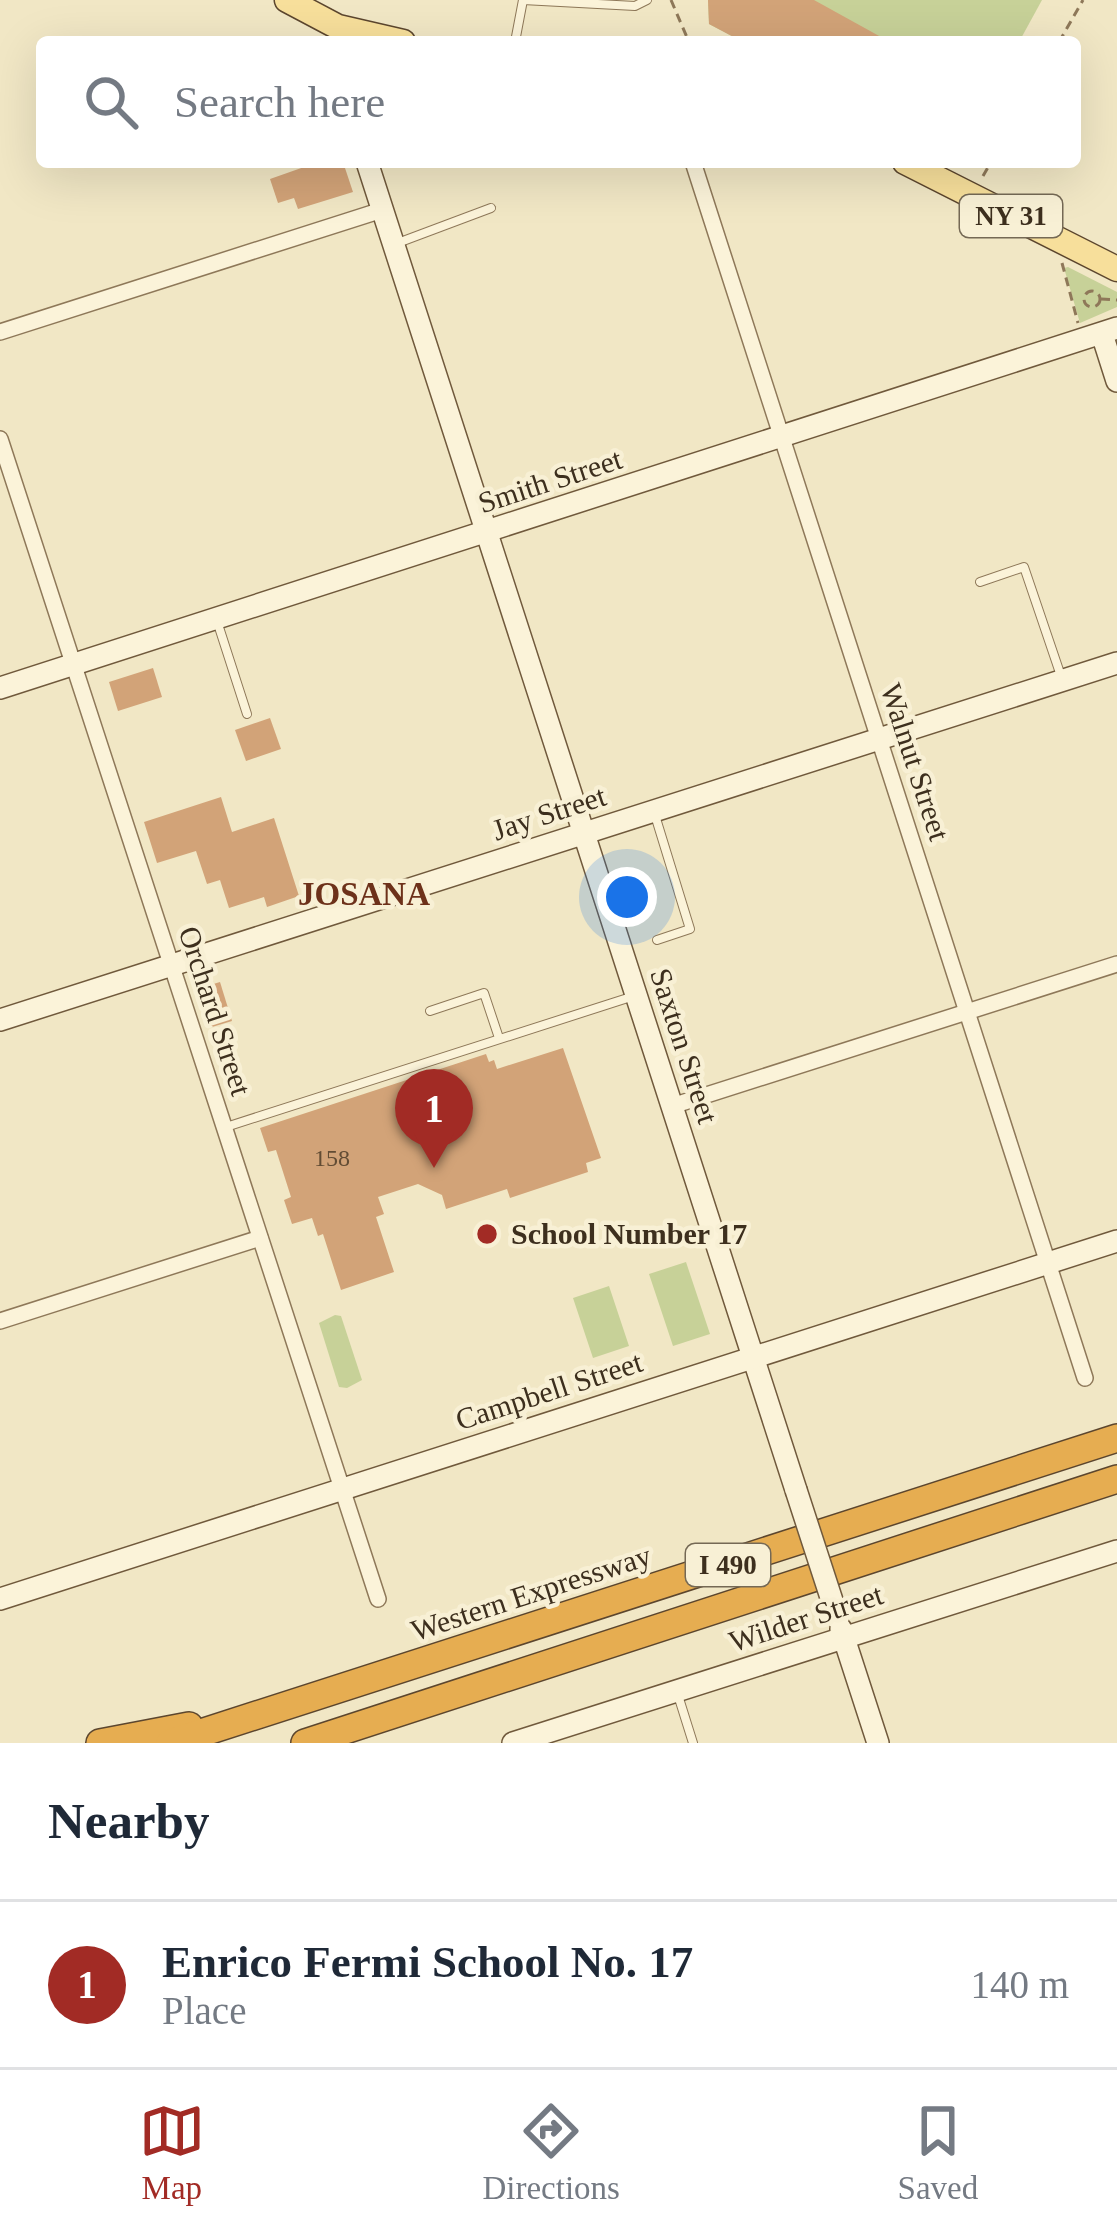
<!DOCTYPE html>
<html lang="en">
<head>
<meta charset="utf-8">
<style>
  :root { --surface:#fff; --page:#f2f2f3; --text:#1f2937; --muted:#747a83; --line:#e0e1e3; --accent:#a22b25 }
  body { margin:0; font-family:"Times New Roman",serif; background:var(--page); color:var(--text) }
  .you { position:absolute; left:627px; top:897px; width:42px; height:42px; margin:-30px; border:9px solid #fff; border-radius:50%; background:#1a73e8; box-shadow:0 0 0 18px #1a73e833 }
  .badge { display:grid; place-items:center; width:78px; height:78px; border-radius:50%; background:var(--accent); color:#fff; font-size:39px; font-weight:700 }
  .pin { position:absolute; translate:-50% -99px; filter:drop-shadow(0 3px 6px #0008) }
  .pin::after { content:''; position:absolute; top:63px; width:42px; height:36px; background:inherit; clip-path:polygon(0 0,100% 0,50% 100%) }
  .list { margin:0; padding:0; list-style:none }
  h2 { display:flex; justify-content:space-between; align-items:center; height:156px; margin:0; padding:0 48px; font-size:51px }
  h2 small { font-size:39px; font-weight:400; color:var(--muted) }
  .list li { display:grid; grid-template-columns:78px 1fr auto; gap:36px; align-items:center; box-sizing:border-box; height:168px; padding:0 48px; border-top:3px solid var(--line) }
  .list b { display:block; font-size:45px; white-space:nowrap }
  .list p { margin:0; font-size:39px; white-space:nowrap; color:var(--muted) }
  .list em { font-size:39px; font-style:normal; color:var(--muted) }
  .icon { flex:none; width:66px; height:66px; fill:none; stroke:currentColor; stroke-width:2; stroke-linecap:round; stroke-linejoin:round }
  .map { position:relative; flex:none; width:1117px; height:1743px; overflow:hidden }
  .search { position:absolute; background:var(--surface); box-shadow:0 12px 48px #0002; left:36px; right:36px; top:36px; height:132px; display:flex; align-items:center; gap:30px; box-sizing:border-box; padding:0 42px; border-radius:12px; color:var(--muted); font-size:45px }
  .sheet { height:324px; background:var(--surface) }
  nav { display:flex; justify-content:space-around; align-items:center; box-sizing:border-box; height:168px; border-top:3px solid var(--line); background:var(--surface); font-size:33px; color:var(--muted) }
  nav a { display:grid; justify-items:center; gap:6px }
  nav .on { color:var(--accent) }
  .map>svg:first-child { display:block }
</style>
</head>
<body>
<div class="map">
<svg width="1117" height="1743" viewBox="0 0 1117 1743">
  <rect width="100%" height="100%" fill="#f1e7c5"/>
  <g fill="#c7d198">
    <polygon points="708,0 1042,0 1019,42 743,42 709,24"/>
    <polygon points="1068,267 1117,292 1117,307 1080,323 1064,268"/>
    <polygon points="686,1262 710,1334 673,1346 649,1274"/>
    <polygon points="609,1286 629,1346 593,1358 573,1298"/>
    <polygon points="335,1315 341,1316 362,1380 347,1388 339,1387 319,1323"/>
  </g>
  <g fill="#d2a378">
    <polygon points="708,0 814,0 890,42 743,42 709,24"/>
    <polygon points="305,162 343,162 353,192 298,209 294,198 278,203 270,179 307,166"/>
    <polygon points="153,668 162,697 118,711 109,682"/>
    <polygon points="270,718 281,749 246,761 235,730"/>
    <polygon points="221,797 232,832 274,818 299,896 267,907 264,897 229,908 220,880 207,884 196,851 157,863 144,822"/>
    <polygon points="220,982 232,1021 212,1027 200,988"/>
    <polygon points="563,1048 601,1158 586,1163 588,1172 510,1198 507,1189 446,1209 442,1195 418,1184 378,1197 384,1214 376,1217 394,1272 341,1290 323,1234 318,1236 312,1218 292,1224 284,1200 291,1197 276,1150 268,1152 260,1128 486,1054 489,1062 494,1060 497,1069"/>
  </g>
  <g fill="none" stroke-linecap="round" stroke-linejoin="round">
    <g stroke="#8e7859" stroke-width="10">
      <g id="lane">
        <polyline points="523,0 635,6 647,0"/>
        <polyline points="515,42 523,0"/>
        <polyline points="395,244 491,208"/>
        <polyline points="980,582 1024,567 1062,679"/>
        <polyline points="217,621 247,714"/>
        <polyline points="654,812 690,929 657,940"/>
        <polyline points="430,1011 484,993 499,1038"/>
        <polyline points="226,1127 634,996"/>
        <polyline points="677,1692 693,1743"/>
      </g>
    </g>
    <g stroke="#8e7859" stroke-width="18">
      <g id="street">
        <polyline points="693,162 1085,1378"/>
        <polyline points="0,332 382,210"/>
        <polyline points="0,439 378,1599"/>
        <polyline points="672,1106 1117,964"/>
        <polyline points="0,1321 260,1238"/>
      </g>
    </g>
    <g stroke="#70593c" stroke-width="24">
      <g id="secondary">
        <polyline points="367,162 796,1490"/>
        <polyline points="1102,334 1117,381"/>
        <polyline points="0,688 1117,328"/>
        <polyline points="0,1020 1117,663"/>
        <polyline points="0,1599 1117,1241"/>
        <polyline points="841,1629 878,1743"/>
        <polyline points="513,1743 1117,1551"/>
      </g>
    </g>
    <g stroke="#5c462e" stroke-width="27">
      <g id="primary">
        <polyline points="287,0 338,27 403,42"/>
        <polyline points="905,162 1117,269"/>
      </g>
    </g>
    <g stroke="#5c462e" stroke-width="30">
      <g id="highway">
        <polyline points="100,1743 189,1726"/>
        <polyline points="170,1743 1117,1438"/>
        <polyline points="305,1743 1117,1479"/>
      </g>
    </g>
    <g stroke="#8e7859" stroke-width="3" stroke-dasharray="9 6" stroke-linecap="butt">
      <polyline points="671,0 689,42"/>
      <polyline points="1059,42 1083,0"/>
      <polyline points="983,176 991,162"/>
      <polyline points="1062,263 1078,323"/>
      <circle cx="1092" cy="299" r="8"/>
      <polyline points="1101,299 1117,300"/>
    </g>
    <use href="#lane" stroke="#fbf3d9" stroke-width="8"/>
    <use href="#street" stroke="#fbf3d9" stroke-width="15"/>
    <use href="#secondary" stroke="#fbf3d9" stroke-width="21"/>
    <use href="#primary" stroke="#f7df9b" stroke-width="24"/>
    <use href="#highway" stroke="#e6ad51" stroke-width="27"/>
    <g stroke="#70593c" stroke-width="24" stroke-linecap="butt">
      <polyline id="secondary-bridge" points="796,1490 838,1619"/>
    </g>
    <use href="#secondary-bridge" stroke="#fbf3d9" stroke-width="21"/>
  </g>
  <circle fill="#a22b25" stroke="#f8f0d5" stroke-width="4.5" cx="487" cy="1234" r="12"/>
  <g text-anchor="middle" stroke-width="9" stroke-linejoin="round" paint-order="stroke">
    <g font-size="24" fill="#624c34">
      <text x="332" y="1166">158</text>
    </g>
    <g fill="#f8f0d5" stroke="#756955" stroke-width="3">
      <rect x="960" y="195" width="102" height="42" rx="9"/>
      <rect x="686" y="1544" width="84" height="42" rx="9"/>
    </g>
    <g font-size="27" font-weight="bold" fill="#3d2f1e">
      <text x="1011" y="225">NY 31</text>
      <text x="728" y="1574">I 490</text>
    </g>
    <g font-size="30" fill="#3d2f1e" stroke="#f8f0d5">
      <text transform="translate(550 481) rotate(-18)" y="10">Smith Street</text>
      <text transform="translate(915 762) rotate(72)" y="10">Walnut Street</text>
      <text transform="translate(549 813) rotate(-18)" y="10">Jay Street</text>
      <text transform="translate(215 1011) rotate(72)" y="10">Orchard Street</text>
      <text transform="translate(684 1046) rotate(72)" y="10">Saxton Street</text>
      <text transform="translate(549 1391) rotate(-18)" y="10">Campbell Street</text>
      <text transform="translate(531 1593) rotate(-18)" y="10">Western Expressway</text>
      <text transform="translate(806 1618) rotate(-18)" y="10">Wilder Street</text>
    </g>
    <g font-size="30" font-weight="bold" fill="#3d2f1e" stroke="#f8f0d5" text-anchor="start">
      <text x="511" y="1244">School Number 17</text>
    </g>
    <g font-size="33" font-weight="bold" fill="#6d311a" stroke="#f8f0d5">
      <text x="364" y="905">JOSANA</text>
    </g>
  </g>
</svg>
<div class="you"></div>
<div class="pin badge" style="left:434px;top:1168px">1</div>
<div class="search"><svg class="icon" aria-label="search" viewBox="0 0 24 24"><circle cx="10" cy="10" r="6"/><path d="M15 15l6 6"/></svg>Search here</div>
</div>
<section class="sheet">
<h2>Nearby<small></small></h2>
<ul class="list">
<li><span class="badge">1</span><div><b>Enrico Fermi School No. 17</b><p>Place</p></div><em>140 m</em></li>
</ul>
</section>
<nav>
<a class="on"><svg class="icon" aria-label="map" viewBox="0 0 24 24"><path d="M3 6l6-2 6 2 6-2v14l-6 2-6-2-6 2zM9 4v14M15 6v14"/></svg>Map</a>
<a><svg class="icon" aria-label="directions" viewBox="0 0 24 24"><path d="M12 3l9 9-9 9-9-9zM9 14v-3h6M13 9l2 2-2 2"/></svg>Directions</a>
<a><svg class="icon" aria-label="saved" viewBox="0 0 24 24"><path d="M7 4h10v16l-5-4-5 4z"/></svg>Saved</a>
</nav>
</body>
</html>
